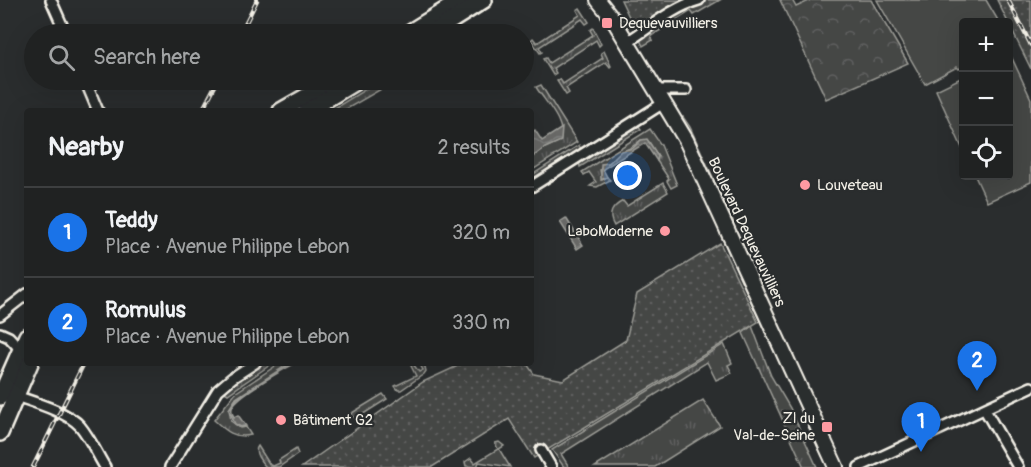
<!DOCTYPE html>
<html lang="en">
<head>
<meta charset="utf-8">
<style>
  :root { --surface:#202222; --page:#282a2a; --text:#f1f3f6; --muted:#a2a4a5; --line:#3d3f40; --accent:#1a73e8 }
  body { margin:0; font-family:Pangolin,sans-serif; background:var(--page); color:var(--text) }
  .controls { position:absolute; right:18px; top:18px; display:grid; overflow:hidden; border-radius:6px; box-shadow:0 6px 24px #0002 }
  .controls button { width:54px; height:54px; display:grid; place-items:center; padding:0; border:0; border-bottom:2px solid var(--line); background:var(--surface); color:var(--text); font:30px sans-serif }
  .you { position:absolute; left:628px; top:176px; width:21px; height:21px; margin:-15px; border:4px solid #fff; border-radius:50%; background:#1a73e8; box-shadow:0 0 0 9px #1a73e833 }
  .badge { display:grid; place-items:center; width:39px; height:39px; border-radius:50%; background:var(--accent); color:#fff; font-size:20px; font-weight:700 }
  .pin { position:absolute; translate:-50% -50px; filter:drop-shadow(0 2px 3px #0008) }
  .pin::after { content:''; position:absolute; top:32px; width:21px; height:18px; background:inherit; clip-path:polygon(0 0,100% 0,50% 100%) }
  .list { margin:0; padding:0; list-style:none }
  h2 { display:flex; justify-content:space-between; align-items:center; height:78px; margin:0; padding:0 24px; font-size:26px }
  h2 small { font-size:20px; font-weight:400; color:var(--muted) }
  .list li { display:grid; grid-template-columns:39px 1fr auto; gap:18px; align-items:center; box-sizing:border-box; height:90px; padding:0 24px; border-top:2px solid var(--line) }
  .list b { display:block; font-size:22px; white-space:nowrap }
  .list p { margin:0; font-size:20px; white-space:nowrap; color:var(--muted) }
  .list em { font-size:20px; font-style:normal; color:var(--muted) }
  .icon { flex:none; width:33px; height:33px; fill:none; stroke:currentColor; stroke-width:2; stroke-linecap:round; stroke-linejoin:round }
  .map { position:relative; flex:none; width:1031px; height:467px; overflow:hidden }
  .search { position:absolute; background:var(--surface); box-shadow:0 6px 24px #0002; left:24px; top:24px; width:510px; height:66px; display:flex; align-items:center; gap:15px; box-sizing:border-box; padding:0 21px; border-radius:33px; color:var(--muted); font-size:22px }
  .panel { position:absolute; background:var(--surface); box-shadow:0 6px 24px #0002; left:24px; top:108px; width:510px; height:258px; border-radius:6px }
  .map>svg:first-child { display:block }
</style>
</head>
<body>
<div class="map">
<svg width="1031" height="467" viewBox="0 0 1031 467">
  <defs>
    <pattern id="grass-tufts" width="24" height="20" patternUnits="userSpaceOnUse" patternTransform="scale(1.5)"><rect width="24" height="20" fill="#444645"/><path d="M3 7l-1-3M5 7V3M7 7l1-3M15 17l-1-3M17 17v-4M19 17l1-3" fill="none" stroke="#606160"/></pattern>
    <pattern id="forest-crowns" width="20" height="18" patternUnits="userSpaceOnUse" patternTransform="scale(1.5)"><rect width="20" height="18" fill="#444645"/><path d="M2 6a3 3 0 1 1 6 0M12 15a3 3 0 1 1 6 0" fill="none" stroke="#606160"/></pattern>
    <pattern id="park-dots" width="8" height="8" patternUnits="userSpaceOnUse" patternTransform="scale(1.5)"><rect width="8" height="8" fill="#444645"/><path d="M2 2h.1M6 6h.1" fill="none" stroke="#606160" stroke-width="1.8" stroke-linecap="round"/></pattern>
    <pattern id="water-waves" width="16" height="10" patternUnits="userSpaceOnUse" patternTransform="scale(1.5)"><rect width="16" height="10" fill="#676866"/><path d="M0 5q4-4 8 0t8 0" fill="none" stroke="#7d7e7c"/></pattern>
  </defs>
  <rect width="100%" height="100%" fill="#2a2d2e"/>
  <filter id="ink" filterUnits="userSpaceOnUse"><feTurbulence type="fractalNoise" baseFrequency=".0167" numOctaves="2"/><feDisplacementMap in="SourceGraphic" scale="12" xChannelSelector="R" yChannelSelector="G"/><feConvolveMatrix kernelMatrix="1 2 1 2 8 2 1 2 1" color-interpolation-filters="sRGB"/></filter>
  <g filter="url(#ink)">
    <g fill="url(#grass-tufts)" stroke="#9c9c96" stroke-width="1.5">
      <polygon points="580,8 589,22 586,24 582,19 539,47 542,52 540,53 531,40 533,38 537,43 580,15 577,10"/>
      <polygon points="593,28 601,44 599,46 596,40 553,68 556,73 553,75 543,59 546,58 549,63 593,35 590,30"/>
      <polygon points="604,51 611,66 610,67 606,62 566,88 569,93 566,95 557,81 560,79 563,84 603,58 601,53"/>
      <polygon points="379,81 383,88 343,111 330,111"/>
      <path d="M541,85L577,142L531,171V158L545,148L560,141C567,123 545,102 536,87Z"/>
      <polygon points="683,117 690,127 734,223 730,223 681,119"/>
      <polygon points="638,125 641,129 580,167 579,162"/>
      <path d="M650,129L661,145L677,185L671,188L667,181L669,179L657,161L658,156L649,142L641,140C634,147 627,149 619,154C613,159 611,164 603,164L600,170L602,180L607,177L610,180L597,187L590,186L596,182L589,172L584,175L582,172Z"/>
      <polygon points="579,145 581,150 536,179 532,175"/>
      <path d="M663,183L668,192L614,226C607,214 612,207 623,201L627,206Z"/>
      <polygon points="721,233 825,455 822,456 720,234"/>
      <polygon points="752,326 771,376 790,408 817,467 804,467 743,333"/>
      <polygon points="724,344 732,363 728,365 732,373 716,380 707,362 561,454 569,467 564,467 552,450"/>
      <polygon points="264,363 273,363 228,394 223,391"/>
      <path d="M280,363H290L236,398L229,409L231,421L240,428L246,427L251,435C235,439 226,431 214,420L235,393Z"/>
      <polygon points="419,363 424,363 426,371 424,374 401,390 398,390 395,386 416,376 411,366 413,364 419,372 423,370"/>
      <polygon points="383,394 387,399 357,418 347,416"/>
      <polygon points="703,400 720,426 655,467 595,467"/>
      <polygon points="499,442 504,446 499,449 510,467 479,462 477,467 466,466 465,462 471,458 475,463 498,449 495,443"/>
      <path d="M258,446L270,465L273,466L280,463L279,460L296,449L298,454L279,467H266C261,462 253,452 258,446Z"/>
    </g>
    <polygon fill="url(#forest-crowns)" stroke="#9c9c96" stroke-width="1.5" points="780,0 792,0 796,7 811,0 871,0 908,63 826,99"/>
    <g fill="url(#park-dots)" stroke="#9c9c96" stroke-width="1.5">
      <polygon points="621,0 720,0 694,15 691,11 651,36 653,40 643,46"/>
      <polygon points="997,0 1031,0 1031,69"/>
      <polygon points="720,243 758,322 534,458 509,419 432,467 302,467 423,382 464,363 482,363 511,368 527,364 534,374 563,380 626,340 637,294"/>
    </g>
    <g fill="#444645" stroke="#9c9c96" stroke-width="1.5">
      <polygon points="877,0 986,0 999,22 964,22 963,66 959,69 957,67 925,84"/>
      <polygon points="1011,56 1031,99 1031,182 987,202 975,176 1008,176 1008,57"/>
      <polygon points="963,77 963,150 936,90"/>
    </g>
    <g fill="url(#water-waves)" stroke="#9f9f9a" stroke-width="1.5">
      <polygon points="562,128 561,141 545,148 531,158 531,133 535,130 542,141"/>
      <polygon points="647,139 658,156 657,161 645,143 603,169 607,177 601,180 601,164 609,163 621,151 633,148 641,140"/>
      <polygon points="566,218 583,245 577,249 560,222"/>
      <path d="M291,363H295C282,371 235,396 232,408C231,412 232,414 234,417L238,415L246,426L241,427L235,424L229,410L237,398Z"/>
    </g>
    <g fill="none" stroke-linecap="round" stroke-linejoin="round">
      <g stroke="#f4f1e8" stroke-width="14">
        <g id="minor">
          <polyline points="51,0 66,34"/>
          <path d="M627,42C649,28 673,7 699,0"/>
          <polyline points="85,80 98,111"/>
          <polyline points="657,90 686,90"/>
          <polyline points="531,187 665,102"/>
          <polyline points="0,315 27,294"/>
          <polyline points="0,333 9,337 20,349"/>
          <path d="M16,396C33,402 68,412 80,426C90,438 97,454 105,467"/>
          <polyline points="985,410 1018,467"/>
          <polyline points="541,450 551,467"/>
          <polyline points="170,467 218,390 232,378 255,363"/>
          <polyline points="859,467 1031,387"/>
        </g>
      </g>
      <g stroke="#f4f1e8" stroke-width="18">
        <polyline id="secondary" points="598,0 613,19 686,140 836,467"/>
      </g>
      <g stroke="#f4f1e8" stroke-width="20">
        <g id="primary">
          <polyline points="407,34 462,0"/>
          <polyline points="430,34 484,0"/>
          <polyline points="281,111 335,80"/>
          <polyline points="307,111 358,80"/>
          <polyline points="0,397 27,336"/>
          <polyline points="0,433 30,363"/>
        </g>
      </g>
      <use href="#minor" stroke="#2a2d2e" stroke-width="9"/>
      <use href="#secondary" stroke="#2a2d2e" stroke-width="14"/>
      <use href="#primary" stroke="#2a2d2e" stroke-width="15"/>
      <g stroke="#f4f1e8" stroke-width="4.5">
        <g id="rail">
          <polyline points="1008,0 1031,45"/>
          <polyline points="240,34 257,0"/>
          <polyline points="202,111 218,80"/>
          <polyline points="33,467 84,363"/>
        </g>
      </g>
      <use href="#rail" stroke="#2a2d2e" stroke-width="2" stroke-dasharray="7" stroke-linecap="butt"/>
    </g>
  </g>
  <g fill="#ff9aa2" stroke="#2a2d2e" stroke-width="2">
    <rect x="601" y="17" width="12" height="12" rx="3"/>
    <circle cx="805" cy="185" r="6"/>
    <circle cx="665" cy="231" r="6"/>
    <circle cx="281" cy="420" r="6"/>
    <rect x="821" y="421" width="12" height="12" rx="3"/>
  </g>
  <g text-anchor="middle" stroke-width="4.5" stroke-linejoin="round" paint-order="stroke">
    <g font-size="15" fill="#f4f1e8" stroke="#2a2d2e" text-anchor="start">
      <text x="619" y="28">Dequevauvilliers</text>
      <text x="817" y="190">Louveteau</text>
      <text x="653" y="236" text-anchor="end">LaboModerne</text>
      <text x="815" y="423" text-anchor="end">ZI du<tspan x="815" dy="17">Val-de-Seine</tspan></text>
      <text x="293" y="425">Bâtiment G2</text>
    </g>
    <g font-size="15" fill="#f4f1e8" stroke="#2a2d2e">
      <text transform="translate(747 232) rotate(65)" y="5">Boulevard Dequevauvilliers</text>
    </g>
  </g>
</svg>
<div class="controls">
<button>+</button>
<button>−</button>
<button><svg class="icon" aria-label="locate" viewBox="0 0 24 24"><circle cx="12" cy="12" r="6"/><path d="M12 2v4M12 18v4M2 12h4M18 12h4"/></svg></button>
</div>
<div class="you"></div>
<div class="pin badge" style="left:921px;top:452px">1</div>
<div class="pin badge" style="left:977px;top:391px">2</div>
<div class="search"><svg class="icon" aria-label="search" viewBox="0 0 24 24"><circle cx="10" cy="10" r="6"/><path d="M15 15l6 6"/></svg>Search here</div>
<section class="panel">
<h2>Nearby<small>2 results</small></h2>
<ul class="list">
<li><span class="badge">1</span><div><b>Teddy</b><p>Place · Avenue Philippe Lebon</p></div><em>320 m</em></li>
<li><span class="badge">2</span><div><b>Romulus</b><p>Place · Avenue Philippe Lebon</p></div><em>330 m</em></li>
</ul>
</section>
</div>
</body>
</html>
